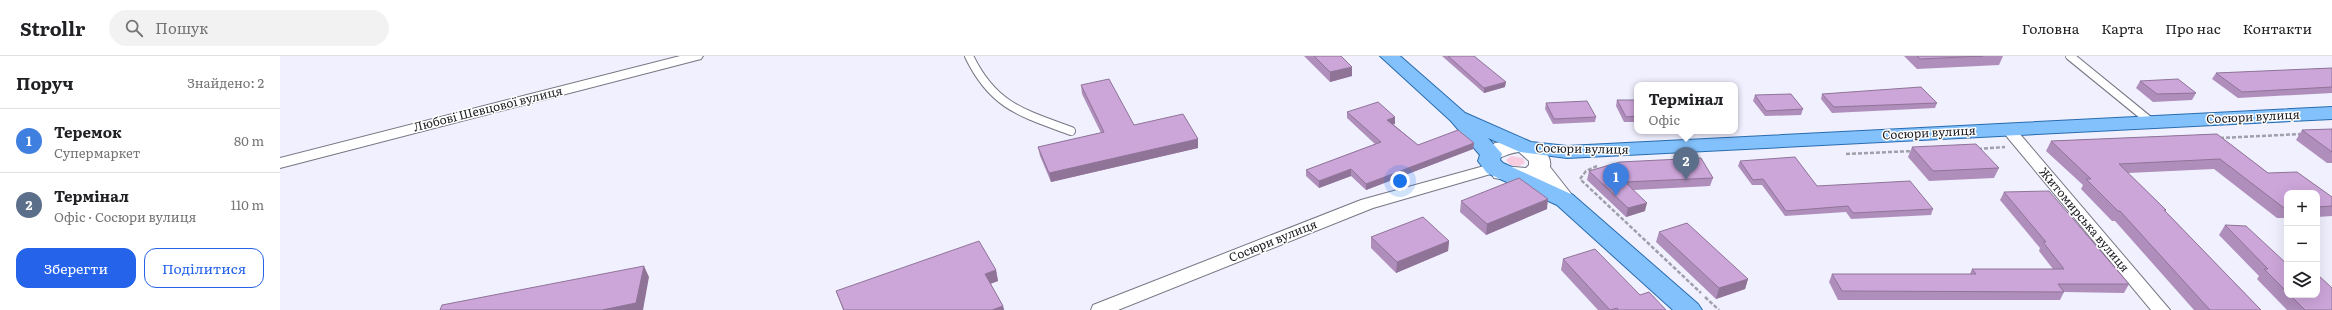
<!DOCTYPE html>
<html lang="uk">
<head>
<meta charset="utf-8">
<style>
  :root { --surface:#fff; --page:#f2f2f2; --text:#202124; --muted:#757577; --line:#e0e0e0; --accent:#2563eb }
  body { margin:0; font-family:Literata,serif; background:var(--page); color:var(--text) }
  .controls { position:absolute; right:12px; bottom:12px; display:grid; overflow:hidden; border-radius:8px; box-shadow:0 4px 16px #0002 }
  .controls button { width:36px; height:36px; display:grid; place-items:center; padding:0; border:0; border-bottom:1px solid var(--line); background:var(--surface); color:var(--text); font:20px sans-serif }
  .you { position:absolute; left:1120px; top:125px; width:14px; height:14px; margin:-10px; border:3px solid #fff; border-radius:50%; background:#1a73e8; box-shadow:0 0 0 6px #1a73e833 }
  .badge { display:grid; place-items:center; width:26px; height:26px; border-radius:50%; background:var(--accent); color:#fff; font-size:13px; font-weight:700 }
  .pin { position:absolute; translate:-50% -33px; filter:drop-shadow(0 1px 2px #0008) }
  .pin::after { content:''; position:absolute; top:21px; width:14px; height:12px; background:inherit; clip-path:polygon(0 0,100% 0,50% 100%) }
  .popup { position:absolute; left:1354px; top:26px; width:104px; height:52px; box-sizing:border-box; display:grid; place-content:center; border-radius:8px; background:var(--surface); filter:drop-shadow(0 1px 3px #0005); font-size:13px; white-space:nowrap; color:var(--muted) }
  .popup b { font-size:15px; color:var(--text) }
  .popup::after { content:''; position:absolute; left:50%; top:100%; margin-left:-8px; border:8px solid transparent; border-top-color:var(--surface) }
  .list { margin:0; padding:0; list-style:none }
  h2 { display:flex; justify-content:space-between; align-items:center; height:52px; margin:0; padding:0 16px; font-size:17px }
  h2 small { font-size:13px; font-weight:400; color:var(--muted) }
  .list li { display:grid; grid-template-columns:26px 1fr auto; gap:12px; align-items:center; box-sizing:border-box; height:64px; padding:0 16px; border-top:1px solid var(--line) }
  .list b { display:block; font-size:15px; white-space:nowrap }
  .list p { margin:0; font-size:13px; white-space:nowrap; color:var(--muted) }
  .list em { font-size:13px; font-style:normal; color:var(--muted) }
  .actions { display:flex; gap:8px; padding:12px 16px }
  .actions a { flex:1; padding:9px 0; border:1px solid var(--accent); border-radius:12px; text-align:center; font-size:14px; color:var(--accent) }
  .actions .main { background:var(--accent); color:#fff }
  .icon { flex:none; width:22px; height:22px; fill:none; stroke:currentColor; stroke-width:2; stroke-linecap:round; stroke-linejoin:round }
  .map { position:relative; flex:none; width:2052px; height:254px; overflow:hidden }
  header { display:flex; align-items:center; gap:24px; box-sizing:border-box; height:56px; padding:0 20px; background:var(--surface); border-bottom:1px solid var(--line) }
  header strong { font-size:19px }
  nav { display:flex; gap:22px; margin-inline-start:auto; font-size:14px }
  .search { width:280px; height:36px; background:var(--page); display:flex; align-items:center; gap:10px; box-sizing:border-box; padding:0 14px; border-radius:22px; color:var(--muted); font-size:15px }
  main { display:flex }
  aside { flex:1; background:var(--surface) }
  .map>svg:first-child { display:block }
</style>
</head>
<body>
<header>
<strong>Strollr</strong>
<div class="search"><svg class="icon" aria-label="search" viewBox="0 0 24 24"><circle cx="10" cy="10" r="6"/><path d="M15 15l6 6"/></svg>Пошук</div>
<nav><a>Головна</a><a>Карта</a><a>Про нас</a><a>Контакти</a></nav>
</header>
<main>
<aside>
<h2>Поруч<small>Знайдено: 2</small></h2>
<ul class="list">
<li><span class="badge" style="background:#3f7fe0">1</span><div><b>Теремок</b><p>Супермаркет</p></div><em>80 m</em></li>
<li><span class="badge" style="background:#5c6f8a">2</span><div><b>Термінал</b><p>Офіс · Сосюри вулиця</p></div><em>110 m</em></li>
</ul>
<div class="actions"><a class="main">Зберегти</a><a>Поділитися</a></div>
</aside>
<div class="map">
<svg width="2052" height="254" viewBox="0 0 2052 254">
  <rect width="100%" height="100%" fill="#f0f0ff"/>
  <polygon fill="#facce0" points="1231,100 1243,102 1245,107 1239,110 1230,109 1226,104"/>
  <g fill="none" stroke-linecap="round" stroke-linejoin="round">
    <g stroke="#757682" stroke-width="10">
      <g id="service">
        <path d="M689,0C713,50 742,57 791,75"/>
        <polyline points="1790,0 1871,66"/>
      </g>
    </g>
    <g stroke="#757682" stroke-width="2">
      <g id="minor">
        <polygon points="400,0 423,0 421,3 0,112 0,102"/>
        <polygon points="1728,69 1733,70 1890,254 1871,254 1723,76 1721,73"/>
        <polygon points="1215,107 1221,109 1223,112 1221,115 1093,152 838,254 811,254 813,249 1081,144"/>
      </g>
    </g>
    <g stroke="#757682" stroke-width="2">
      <path id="secondary" d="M1240,84C1253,87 1273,95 1270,111L1296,144L1293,149C1274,154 1267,136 1257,123L1240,126L1214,122L1211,117L1214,112L1222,110L1246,112L1249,109V105L1239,96C1226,97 1217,106 1203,103L1200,98L1215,87Z"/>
    </g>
    <g stroke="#296cae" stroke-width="2">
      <polygon id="primary" points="1100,0 1120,0 1185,57 1251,86 1287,90 2052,51 2052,63 1287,102 1240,96 1208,82 1222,98 1220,104 1223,107 1293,139 1418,248 1422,254 1393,254 1277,149 1207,117 1198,105 1200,99 1171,65"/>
    </g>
    <g stroke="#a0a0ab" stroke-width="2.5" stroke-dasharray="4 2" stroke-linecap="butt">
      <polyline points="1940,82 2022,78"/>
      <polyline points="1698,93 1725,91"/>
      <polyline points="1566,98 1633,95"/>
      <polyline points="1317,110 1306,115 1300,123 1421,237"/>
      <polyline points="1425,241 1439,254"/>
    </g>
    <use href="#service" stroke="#fff" stroke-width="8"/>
    <use href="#minor" fill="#fff" fill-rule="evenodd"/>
    <use href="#secondary" fill="#fff" fill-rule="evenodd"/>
    <use href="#primary" fill="#83c1fc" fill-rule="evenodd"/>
  </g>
  <g fill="#af8ebb">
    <polygon points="1024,0 1061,0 1072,20 1050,26"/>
    <polygon points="1162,0 1194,0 1225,31 1204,37"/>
    <polygon points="1624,0 1723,0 1719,9 1637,13"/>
    <polygon points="2052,12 2052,37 1958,42 1932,23 1936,17"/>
    <polygon points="1860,25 1916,37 1912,44 1873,46 1856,32"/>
    <polygon points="801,29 854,69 918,83 918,92 771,126 760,100 758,91 821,77 802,38"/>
    <polygon points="1542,38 1657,47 1655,52 1552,57 1541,43"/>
    <polygon points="1475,39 1523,53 1521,59 1485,60 1473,45"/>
    <polygon points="1337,44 1357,44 1357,66 1344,66 1336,50"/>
    <polygon points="1266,47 1316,61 1315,66 1273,68 1265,53"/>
    <polygon points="1067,56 1115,68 1113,68 1138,89 1194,87 1193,93 1086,134 1071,120 1039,132 1026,120 1026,114 1095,88 1067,62"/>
    <polygon points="2052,73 2052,107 2047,107 2016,84 2022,74"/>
    <polygon points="1937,78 1988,117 2052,141 2052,160 2037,161 2037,137 2007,137 2007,162 1997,162 1934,113 1848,117 1886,154 1886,156 1981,254 1914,254 1835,165 1832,165 1801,133 1803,129 1766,95 1771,85"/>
    <polygon points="1632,91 1719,112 1714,122 1649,125 1628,101"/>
    <polygon points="1460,105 1537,130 1653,153 1651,159 1571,163 1566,156 1505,160 1482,129 1472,129 1458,110"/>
    <polygon points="1309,115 1433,122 1430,130 1354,134 1365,155 1346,161 1307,124"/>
    <polygon points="1724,136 1849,228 1844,237 1784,236 1780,244 1558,244 1549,226 1552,218 1690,218 1692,213 1773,213 1759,195 1760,192 1720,144"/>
    <polygon points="1181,145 1267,153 1206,179 1180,156"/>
    <polygon points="1945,169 2007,208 2007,239 2037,239 2052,254 2007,254 1977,223 1979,220 1939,179"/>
    <polygon points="1379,176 1468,223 1465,233 1436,243 1376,186"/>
    <polygon points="1091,181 1169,185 1168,195 1116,217 1091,192"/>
    <polygon points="1283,203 1360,239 1386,254 1318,254 1281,214"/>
    <polygon points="716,214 718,225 710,228 723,250 724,254 563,254 556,235"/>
  </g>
  <g fill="#8f7498">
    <polygon points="1072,11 1072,20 1050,26 1050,16"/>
    <polygon points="1226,26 1225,31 1204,37 1204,32"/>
    <polygon points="1115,61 1115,68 1107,70 1107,64"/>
    <polygon points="918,83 918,92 771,126 769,117"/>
    <polygon points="1194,87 1193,93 1086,134 1086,128"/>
    <polygon points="1071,113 1071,120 1039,132 1039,125"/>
    <polygon points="1268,143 1267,153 1206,179 1207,168"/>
    <polygon points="1367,147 1365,155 1346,161 1348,152"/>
    <polygon points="1169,185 1168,195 1116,217 1117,206"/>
    <polygon points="364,210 369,221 363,254 322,254"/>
    <polygon points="716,214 718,225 707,229 705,218"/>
    <polygon points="1468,223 1465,233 1436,243 1439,232"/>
    <polygon points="723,250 724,254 712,254"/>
  </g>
  <g fill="#cca5d9" stroke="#8f7498">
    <polygon points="1034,0 1061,0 1072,11 1050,16"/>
    <polygon points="1168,0 1194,0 1226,26 1204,32"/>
    <polygon points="1637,0 1703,0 1640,3"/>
    <polygon points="2052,12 2052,31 1962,36 1936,17"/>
    <polygon points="829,23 854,69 903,58 918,83 769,117 758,91 824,76 801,29"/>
    <polygon points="1898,23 1916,37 1877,38 1860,25"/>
    <polygon points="1641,31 1657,47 1554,51 1542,38"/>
    <polygon points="1511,38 1523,53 1486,55 1475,39"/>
    <polygon points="1337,44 1357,44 1357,60 1346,61"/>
    <polygon points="1307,45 1316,61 1274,63 1266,47"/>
    <polygon points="1098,46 1115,61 1107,64 1138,89 1178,74 1194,87 1086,128 1071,113 1039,125 1026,114 1101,86 1067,56"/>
    <polygon points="2052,73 2052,96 2022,74"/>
    <polygon points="1937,78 1988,117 2017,116 2052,141 2052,150 2037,151 2037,137 2007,137 2007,152 2004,152 1940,103 1839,108 1886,154 1884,154 1981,254 1930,254 1840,155 1838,155 1806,123 1811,123 1771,85"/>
    <polygon points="1696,88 1719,112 1653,115 1632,91"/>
    <polygon points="1515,101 1537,130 1630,125 1653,153 1573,157 1568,150 1506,155 1483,123 1473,124 1460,105"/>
    <polygon points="1421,102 1433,122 1345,126 1367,147 1348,152 1309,115 1340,106"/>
    <polygon points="1239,122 1268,143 1207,168 1181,145"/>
    <polygon points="1769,135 1849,228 1778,228 1784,236 1562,235 1552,218 1696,218 1692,213 1784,213 1763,186 1766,186 1724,136"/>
    <polygon points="1143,161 1169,185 1117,206 1091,181"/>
    <polygon points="1407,167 1468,223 1439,232 1379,176"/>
    <polygon points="1945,169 1966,170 2007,208 2007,236 1984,213 1988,213"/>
    <polygon points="699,185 716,214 705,218 723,250 712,254 564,254 556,235"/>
    <polygon points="1315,193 1360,239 1369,236 1386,254 1338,254 1337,252 1330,254 1283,203"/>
    <polygon points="364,210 356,247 322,254 160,254 162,249"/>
    <polygon points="2037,218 2052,232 2052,254 2025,254 2010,239 2037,239"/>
  </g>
  <g text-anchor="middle" stroke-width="3" stroke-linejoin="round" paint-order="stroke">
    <g font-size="12" fill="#1b1b20" stroke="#fff">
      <text transform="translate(208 53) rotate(-14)" y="4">Любові Шевцової вулиця</text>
      <text transform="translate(1973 61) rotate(-3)" y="4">Сосюри вулиця</text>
      <text transform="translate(1649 77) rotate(-3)" y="4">Сосюри вулиця</text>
      <text transform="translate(1302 93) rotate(1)" y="4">Сосюри вулиця</text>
      <text transform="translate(1804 164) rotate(50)" y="4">Житомирська вулиця</text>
      <text transform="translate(993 185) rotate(-22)" y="4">Сосюри вулиця</text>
    </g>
  </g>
</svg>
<div class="controls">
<button>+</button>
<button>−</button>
<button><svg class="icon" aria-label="layers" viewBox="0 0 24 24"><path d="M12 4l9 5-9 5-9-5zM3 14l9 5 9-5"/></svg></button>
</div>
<div class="you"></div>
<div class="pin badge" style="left:1336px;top:140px;background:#3f7fe0">1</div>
<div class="pin badge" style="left:1406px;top:124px;background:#5c6f8a">2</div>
<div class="popup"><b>Термінал</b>Офіс</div>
</div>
</main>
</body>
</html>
